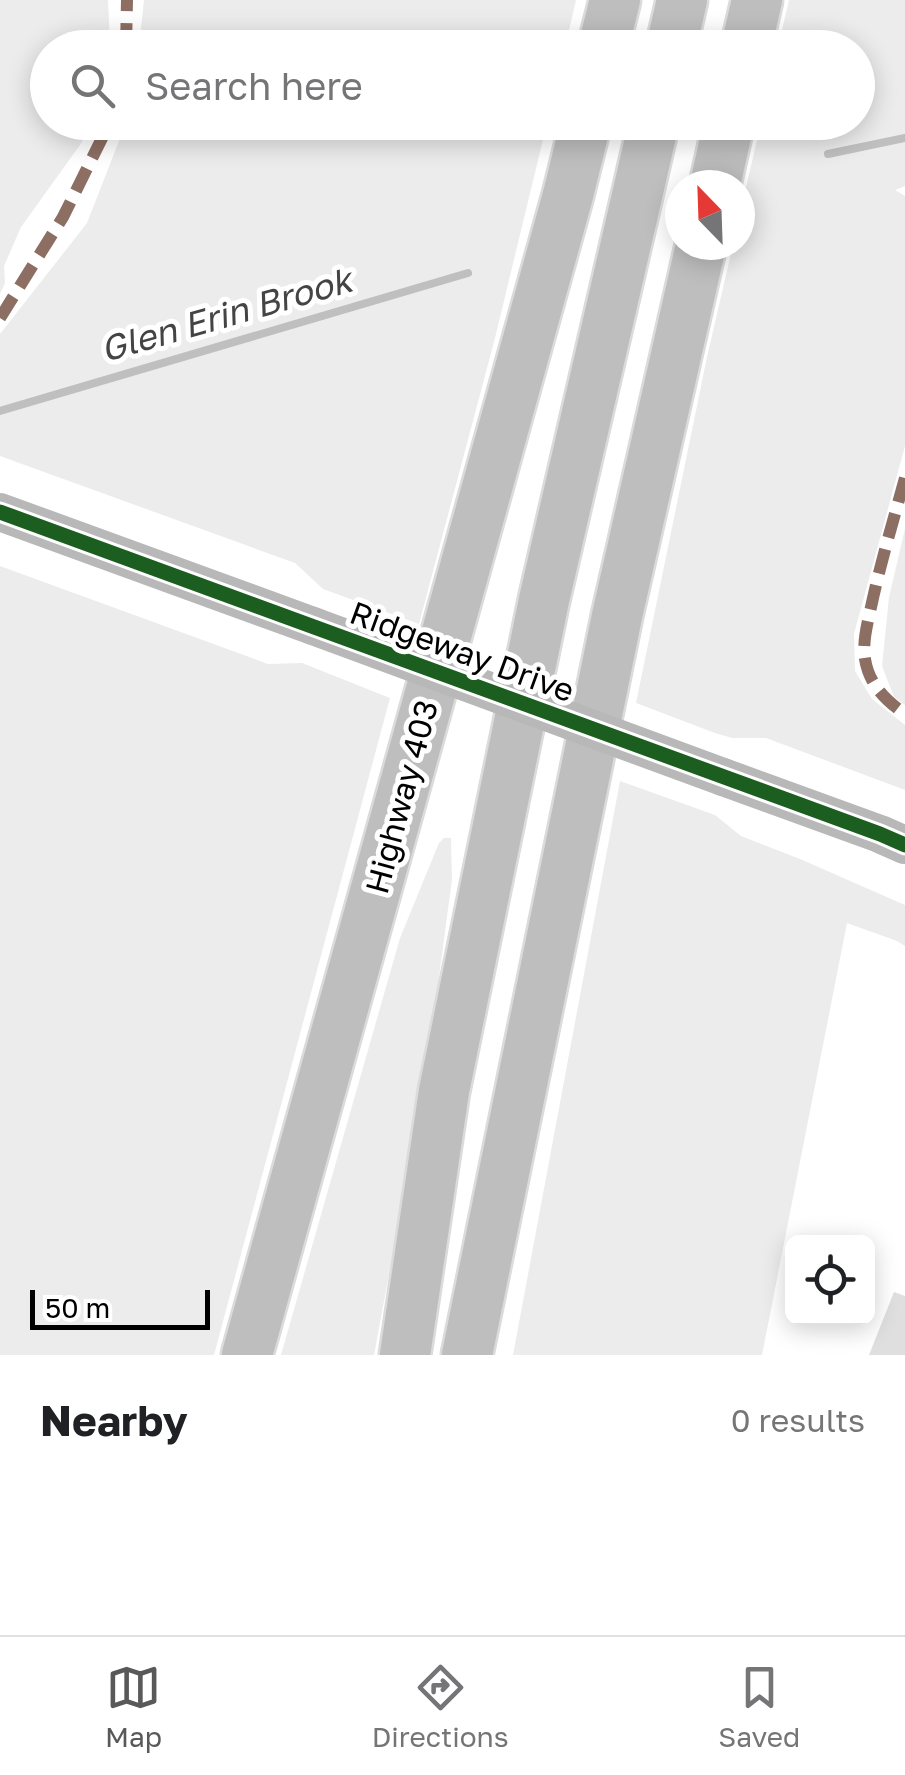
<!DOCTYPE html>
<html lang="en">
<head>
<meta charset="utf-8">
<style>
  :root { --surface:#fff; --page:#f2f2f2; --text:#202124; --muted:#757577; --line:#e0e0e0; --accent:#595959 }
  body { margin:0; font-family:"Golos Text",sans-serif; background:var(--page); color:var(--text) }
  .controls { position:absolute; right:30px; bottom:30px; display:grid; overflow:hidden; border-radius:15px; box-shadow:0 5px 25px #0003 }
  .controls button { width:90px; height:90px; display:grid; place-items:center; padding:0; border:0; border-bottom:2px solid var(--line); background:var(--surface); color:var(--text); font:50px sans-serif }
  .compass { position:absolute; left:665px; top:170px; width:90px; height:90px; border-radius:50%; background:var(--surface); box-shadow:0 5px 25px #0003; rotate:337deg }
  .scale { position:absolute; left:30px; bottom:25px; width:180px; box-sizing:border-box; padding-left:10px; border:5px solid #000; border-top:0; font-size:28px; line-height:35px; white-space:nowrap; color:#000; -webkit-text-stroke:8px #fff; paint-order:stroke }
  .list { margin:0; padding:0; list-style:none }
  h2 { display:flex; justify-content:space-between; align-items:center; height:130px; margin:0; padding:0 40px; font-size:42px }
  h2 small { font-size:32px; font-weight:400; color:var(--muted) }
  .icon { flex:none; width:55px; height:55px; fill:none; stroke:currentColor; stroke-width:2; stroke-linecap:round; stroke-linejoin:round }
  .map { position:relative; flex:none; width:905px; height:1355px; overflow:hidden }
  .search { position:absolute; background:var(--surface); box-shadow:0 5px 25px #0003; left:30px; right:30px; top:30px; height:110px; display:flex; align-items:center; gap:25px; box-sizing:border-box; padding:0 35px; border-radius:55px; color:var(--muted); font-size:38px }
  .sheet { height:280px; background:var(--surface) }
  nav { display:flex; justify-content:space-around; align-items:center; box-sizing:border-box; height:140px; border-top:2px solid var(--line); background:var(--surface); font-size:28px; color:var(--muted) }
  nav a { display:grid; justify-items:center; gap:5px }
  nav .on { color:var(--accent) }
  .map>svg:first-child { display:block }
</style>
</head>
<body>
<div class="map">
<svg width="905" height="1355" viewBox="0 0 905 1355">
  <rect width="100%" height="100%" fill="#fff"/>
  <g fill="#ececec">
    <polygon points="0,0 108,0 110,44 109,47 48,48 48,122 92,123 80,145 21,227 4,266 5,283 0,294"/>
    <polygon points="144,0 576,0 565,47 139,47"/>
    <polygon points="789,0 905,0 905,186 895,190 905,196 905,446 854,634 855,671 872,699 905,725 905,790 766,738 732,738 715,733 636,703 707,357 733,245 740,245 740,213 761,123 858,122 858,48 778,47"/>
    <polygon points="126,123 547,123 495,338 419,624 323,589 295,563 0,456 0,334 87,223"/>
    <polygon points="905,529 905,705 894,697 882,666 889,597"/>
    <polygon points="0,566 268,664 302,663 390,698 214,1355 0,1355"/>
    <polygon points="620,781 715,815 741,836 800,859 905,905 905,946 897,941 847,923 762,1355 513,1355"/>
    <polygon points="444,838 451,838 452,879 426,1076 374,1355 281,1355 400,938 439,843"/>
  </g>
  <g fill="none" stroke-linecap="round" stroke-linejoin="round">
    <g stroke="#bfbfbf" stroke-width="8">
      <polyline points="828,154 905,138"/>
      <polyline points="0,411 468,273"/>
    </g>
  </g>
  <polygon fill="#dfdfdf" points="894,1292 905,1296 905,1355 869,1355"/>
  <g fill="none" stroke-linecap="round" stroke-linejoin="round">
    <g stroke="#dbdbdb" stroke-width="55">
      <g id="highway">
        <polyline points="603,48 615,0"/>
        <polyline points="671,48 682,0"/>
        <polyline points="746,48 757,0"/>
        <polyline points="715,185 729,122"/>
        <polyline points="247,1355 568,195 586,122"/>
        <polyline points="405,1355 444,1091 544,600 654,122"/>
        <polyline points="467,1355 617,616 701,245"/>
      </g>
    </g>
    <g stroke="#b8b8b8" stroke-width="38">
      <polyline points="0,512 313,626"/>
      <polyline points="723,777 880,834 905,845"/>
    </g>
    <use href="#highway" stroke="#bebebe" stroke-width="50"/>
    <polyline stroke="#b8b8b8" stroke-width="38" points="313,626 723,777"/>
    <g stroke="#8d6e63" stroke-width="12" stroke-dasharray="25 12" stroke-linecap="butt">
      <polyline points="126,48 127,0"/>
      <polyline points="0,318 63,217 110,122"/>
      <path d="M905,478C894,518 882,558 873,598C869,618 862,639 865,659C869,684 885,700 905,714"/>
    </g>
    <g stroke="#fff" stroke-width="21">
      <polyline id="cycleway" points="0,512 880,834 905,845"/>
    </g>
    <use href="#cycleway" stroke="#1b5e20" stroke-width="15"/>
  </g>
  <g text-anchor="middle" stroke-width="10" stroke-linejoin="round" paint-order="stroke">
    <g font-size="32" fill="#000" stroke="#fff">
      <text transform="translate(462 652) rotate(20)" y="11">Ridgeway Drive</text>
      <text transform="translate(402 797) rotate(-75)" y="11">Highway 403</text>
    </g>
    <g font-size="35" font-style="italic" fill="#444" stroke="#fff">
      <text transform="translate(226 315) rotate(-16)" y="12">Glen Erin Brook</text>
    </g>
  </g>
</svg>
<div class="controls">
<button><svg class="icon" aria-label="locate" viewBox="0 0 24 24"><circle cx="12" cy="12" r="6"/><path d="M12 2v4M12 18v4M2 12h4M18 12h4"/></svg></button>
</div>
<svg class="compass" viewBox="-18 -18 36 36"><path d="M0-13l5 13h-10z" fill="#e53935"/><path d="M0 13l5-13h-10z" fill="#757577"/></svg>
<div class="scale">50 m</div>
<div class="search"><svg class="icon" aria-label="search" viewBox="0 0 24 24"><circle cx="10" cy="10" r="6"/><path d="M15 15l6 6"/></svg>Search here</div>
</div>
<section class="sheet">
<h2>Nearby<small>0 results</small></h2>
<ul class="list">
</ul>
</section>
<nav>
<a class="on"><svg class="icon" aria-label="map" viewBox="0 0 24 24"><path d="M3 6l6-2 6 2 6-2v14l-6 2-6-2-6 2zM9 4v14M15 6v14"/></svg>Map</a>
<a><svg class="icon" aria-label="directions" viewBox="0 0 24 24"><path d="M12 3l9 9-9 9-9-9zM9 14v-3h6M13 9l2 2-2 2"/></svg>Directions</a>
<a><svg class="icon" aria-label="saved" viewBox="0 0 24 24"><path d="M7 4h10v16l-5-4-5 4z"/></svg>Saved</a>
</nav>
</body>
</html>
